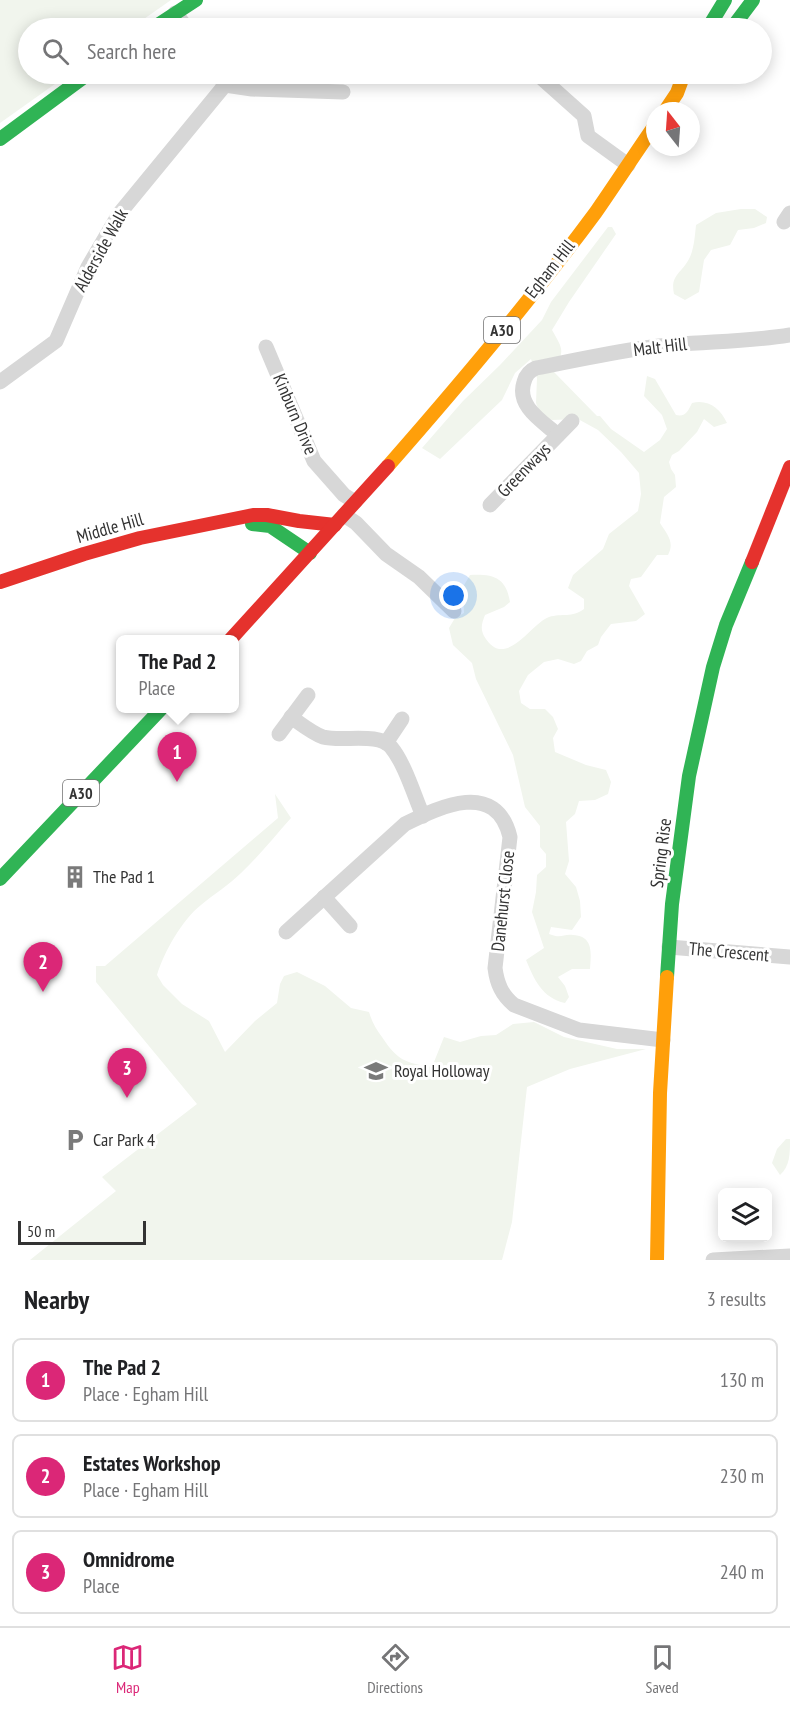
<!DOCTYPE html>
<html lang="en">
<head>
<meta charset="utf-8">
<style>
  :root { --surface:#fff; --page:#f6f6f6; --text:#202124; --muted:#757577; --line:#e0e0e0; --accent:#db2777 }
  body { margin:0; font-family:"PT Sans Narrow",sans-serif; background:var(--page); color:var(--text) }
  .controls { position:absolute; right:18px; bottom:18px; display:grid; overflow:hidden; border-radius:9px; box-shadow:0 3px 15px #0003 }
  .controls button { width:54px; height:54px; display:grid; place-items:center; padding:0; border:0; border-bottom:2px solid var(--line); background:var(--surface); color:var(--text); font:30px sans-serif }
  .compass { position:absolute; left:646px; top:102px; width:54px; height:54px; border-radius:50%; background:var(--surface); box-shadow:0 3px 15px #0003; rotate:343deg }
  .scale { position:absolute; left:18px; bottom:15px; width:128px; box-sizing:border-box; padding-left:6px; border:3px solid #333; border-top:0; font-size:16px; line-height:21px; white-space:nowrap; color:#333; -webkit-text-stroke:4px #fff; paint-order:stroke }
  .you { position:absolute; left:454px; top:596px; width:21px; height:21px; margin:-15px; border:4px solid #fff; border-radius:50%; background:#1a73e8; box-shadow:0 0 0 9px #1a73e833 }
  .badge { display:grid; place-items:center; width:39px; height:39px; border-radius:50%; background:var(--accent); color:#fff; font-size:20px; font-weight:700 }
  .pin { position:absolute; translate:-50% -50px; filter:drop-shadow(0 2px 3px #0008) }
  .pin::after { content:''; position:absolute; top:32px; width:21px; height:18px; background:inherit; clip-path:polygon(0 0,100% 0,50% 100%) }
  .popup { position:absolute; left:116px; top:635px; width:123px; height:78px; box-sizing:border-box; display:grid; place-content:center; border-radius:9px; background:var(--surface); filter:drop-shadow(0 2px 4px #0005); font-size:20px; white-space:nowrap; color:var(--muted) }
  .popup b { font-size:22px; color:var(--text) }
  .popup::after { content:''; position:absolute; left:50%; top:100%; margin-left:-12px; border:12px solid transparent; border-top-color:var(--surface) }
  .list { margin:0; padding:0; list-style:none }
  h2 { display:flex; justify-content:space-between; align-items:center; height:78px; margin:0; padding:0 24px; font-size:26px }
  h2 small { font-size:20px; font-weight:400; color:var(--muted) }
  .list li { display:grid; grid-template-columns:39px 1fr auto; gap:18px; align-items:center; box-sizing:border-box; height:84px; margin:0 12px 12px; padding:0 12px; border:2px solid var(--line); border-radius:9px }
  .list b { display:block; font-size:22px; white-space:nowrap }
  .list p { margin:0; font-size:20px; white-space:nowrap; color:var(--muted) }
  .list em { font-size:20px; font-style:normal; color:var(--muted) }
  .icon { flex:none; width:33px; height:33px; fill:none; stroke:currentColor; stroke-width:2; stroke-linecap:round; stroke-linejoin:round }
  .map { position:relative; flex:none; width:790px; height:1260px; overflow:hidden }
  .search { position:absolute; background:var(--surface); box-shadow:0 3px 15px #0003; left:18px; right:18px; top:18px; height:66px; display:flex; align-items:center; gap:15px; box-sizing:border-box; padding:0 21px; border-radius:33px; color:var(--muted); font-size:22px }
  .sheet { height:366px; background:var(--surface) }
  nav { display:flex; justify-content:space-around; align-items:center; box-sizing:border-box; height:84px; border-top:2px solid var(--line); background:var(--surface); font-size:16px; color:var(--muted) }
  nav a { display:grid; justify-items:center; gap:3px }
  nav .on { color:var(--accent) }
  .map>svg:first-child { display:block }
</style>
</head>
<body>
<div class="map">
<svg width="790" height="1260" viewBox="0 0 790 1260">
  <rect width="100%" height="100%" fill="#fff"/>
  <g fill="#f1f5ed">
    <polygon points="0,0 171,0 131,28 28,28 28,74 69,74 0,123"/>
    <path d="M741,209H755L767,217L766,223L754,228L738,230L730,245L711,250L704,260L699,292L685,300L674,294C670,275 681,274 689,259C694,250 695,235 696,225L716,213Z"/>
    <path d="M608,227H612L616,234L569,302L552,330C564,351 564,350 554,372L597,416H600L611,429L644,452L660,440L667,429L662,415L644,396L647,376L655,379L676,415C686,417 688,411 692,403C708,399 720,408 727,423L714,427L704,419L697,432L679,451L672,455L669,462L671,469L675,475L676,487L664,497L660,523C667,534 675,542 668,555H657L641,577L631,579L629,586L645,614L636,621L611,624L601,637L598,645L587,651L581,661L574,664L558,659L544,662L528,675L519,691L521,703L530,709H545L553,717L558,729L553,738L555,752L586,765L606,770L611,782L608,794L595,800L579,801L575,814L566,822L569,861L565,874L576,887L580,901L581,917L572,930L551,927L549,934C562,939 562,934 573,935C594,936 591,954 590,969H572L558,977L565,986L569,997L565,1003C542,998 534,979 526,960L544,948L532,912L536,892L537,875L546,867V854L540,847V826L525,807L513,755L476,679L472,663L453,645L449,628L455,618L464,613L463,587L470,575C493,574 506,577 510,602L504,607L485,615C482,623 480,628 484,636C505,672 531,623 549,617C562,613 572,618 584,609V599L568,588L573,575L603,549L609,534L638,511L641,494L639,473L621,452L598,430L578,419L552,420L540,414L536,403L537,378L531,359L515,373L502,400L440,459L422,448L463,401L500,365L542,320L551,302Z"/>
    <path d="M275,794L291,818C275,836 259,856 241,873C229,885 214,894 201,905C182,920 164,952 157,975L163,985L182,1004L209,1021L225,1052L255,1021L277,1003L280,984L284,976L297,972L325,986L351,1008L369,1012C372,1022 376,1029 382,1037C397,1060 405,1063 432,1067L444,1037L460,1042L481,1036L496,1035L513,1024L534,1022L564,1037L617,1049H646L570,1069L527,1087L512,1222L502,1260H30L116,1191L102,1177L197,1104L96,982V966H105L278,818Z"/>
    <path d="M786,1139H790C790,1154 790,1166 780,1175L772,1163L777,1149Z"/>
  </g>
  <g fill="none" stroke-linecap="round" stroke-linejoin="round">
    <g stroke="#d7d7d7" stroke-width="15">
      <polyline points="175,13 187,28"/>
      <polyline points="218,74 225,85 252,89 343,92"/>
      <polyline points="537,74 584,116 588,136 628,165"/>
      <polyline points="784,222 790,213"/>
      <polyline points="266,347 314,461 344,495 355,502"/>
      <polyline points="0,382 56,341 88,267 119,214 225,85"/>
      <path d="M558,435C542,421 516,406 524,382C526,375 529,371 536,368C572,361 608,353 644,348C693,341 742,343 790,335"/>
      <polyline points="490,505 572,421"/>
      <polyline points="344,515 356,523 386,554 419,577 454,611"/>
      <path d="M291,717C301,724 312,733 323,737C342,742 379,732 391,747C405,764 414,795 423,816"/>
      <polyline points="279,734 308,695"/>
      <polyline points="386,743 402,719"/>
      <polyline points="324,897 350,926"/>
      <path d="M286,932L405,824C441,806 496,780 510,837L495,968C497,984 502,995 514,1005L579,1030L663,1040"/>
      <polyline points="669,947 790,957"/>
      <polyline points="713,1260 790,1256"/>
    </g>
    <g stroke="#30b455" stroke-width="14">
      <polyline points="153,28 196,0"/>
      <polyline points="708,28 725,0"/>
      <polyline points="732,28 753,0"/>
      <polyline points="0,139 88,74"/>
      <polyline points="252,524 270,526 310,553"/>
      <polyline points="0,879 162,708"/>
      <polyline points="667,977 672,904 689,776 713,667 726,625 752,562"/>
    </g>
    <g stroke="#ff9f0a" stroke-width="14">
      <polyline points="665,111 677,93 684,74"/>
      <path d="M388,466C460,384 531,300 596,212C616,183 635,154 655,125"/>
      <polyline points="657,1260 660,1093 667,977"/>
    </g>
    <g stroke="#e5322d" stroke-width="14">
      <polyline points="752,562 790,467"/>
      <polyline points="0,582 84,554 140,538 253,515 267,515 299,521 335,525"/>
      <polyline points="230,640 388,466"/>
    </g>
  </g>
  <defs>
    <g id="building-bare" transform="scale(1.8)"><path d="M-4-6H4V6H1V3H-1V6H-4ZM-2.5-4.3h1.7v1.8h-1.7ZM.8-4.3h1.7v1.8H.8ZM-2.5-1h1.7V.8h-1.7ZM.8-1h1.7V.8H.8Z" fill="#7a7a7a" stroke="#fff" stroke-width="2.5" paint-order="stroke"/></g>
    <g id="university-bare" transform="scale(1.8)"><path d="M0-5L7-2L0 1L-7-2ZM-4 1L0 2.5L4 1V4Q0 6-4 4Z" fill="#7a7a7a" stroke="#fff" stroke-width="2.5" paint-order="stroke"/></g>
    <g id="parking-bare" transform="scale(1.8)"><path d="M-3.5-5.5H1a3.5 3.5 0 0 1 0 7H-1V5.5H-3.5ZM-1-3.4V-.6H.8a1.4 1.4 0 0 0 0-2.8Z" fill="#7a7a7a" stroke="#fff" stroke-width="2.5" paint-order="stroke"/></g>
  </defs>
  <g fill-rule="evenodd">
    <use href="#building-bare" x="75" y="877"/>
    <use href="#university-bare" x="376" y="1071"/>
    <use href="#parking-bare" x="75" y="1140"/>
  </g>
  <g text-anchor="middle" stroke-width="6" stroke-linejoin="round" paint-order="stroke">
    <g fill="#fff" stroke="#707070" stroke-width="1.5">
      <rect x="484" y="317" width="36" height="26" rx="4.5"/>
      <rect x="63" y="780" width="36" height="26" rx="4.5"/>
    </g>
    <g font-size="16" font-weight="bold" fill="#333">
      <text x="502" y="336">A30</text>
      <text x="81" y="799">A30</text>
    </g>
    <g font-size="18" fill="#333" stroke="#fff">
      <text transform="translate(101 250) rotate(-61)" y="6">Alderside Walk</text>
      <text transform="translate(550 269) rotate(-52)" y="6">Egham Hill</text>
      <text transform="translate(660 347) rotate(-7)" y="6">Malt Hill</text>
      <text transform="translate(295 414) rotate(67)" y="6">Kinburn Drive</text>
      <text transform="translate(524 470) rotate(-46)" y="6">Greenways</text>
      <text transform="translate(110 528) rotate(-16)" y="6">Middle Hill</text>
      <text transform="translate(661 853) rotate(-83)" y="6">Spring Rise</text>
      <text transform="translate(503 901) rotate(-84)" y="6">Danehurst Close</text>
      <text transform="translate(729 952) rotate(5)" y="6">The Crescent</text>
    </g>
    <g font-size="18" fill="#333" stroke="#fff" text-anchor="start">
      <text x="93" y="883">The Pad 1</text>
      <text x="394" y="1077">Royal Holloway</text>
      <text x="93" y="1146">Car Park 4</text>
    </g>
  </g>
</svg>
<div class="controls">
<button><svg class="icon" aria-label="layers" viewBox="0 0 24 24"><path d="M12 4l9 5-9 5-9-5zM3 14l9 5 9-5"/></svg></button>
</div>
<svg class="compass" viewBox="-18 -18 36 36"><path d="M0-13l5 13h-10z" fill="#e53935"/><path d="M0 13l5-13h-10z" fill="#757577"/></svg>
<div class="scale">50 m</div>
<div class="you"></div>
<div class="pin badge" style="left:177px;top:782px">1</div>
<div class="popup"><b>The Pad 2</b>Place</div>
<div class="pin badge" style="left:43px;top:992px">2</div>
<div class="pin badge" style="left:127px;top:1098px">3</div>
<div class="search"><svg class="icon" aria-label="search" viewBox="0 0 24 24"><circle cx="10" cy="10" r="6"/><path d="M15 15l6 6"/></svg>Search here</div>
</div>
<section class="sheet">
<h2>Nearby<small>3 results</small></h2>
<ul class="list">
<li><span class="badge">1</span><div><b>The Pad 2</b><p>Place · Egham Hill</p></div><em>130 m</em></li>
<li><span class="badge">2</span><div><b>Estates Workshop</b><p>Place · Egham Hill</p></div><em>230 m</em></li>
<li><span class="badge">3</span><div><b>Omnidrome</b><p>Place</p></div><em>240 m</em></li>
</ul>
</section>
<nav>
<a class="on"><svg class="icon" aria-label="map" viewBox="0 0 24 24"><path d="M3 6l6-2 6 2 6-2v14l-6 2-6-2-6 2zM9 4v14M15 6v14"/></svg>Map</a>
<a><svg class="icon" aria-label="directions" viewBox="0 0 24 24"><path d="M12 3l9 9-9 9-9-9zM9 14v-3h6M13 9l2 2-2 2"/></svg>Directions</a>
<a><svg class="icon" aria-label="saved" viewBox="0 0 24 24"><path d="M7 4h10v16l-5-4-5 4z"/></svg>Saved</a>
</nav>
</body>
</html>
